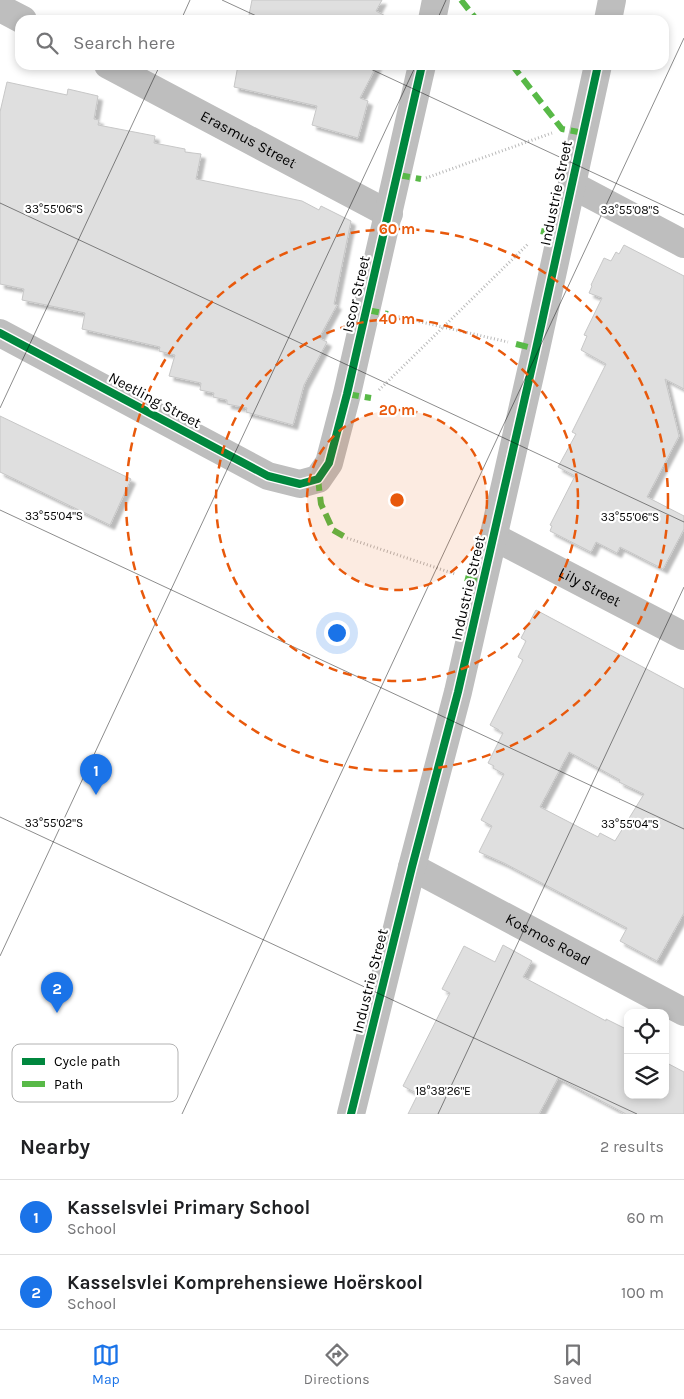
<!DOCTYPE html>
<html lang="en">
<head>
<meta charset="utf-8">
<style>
  :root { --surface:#fff; --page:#f2f2f2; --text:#202124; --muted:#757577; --line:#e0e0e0; --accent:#1a73e8 }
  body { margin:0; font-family:Karla,sans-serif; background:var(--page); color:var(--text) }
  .controls { position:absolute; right:15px; bottom:15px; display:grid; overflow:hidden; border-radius:10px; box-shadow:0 2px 8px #0003 }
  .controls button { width:45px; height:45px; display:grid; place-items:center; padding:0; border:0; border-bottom:1px solid var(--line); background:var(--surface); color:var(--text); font:25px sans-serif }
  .you { position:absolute; left:336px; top:632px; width:18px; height:18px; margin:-12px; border:4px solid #fff; border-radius:50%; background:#1a73e8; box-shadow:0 0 0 8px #1a73e833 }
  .badge { display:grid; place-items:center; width:32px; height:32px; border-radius:50%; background:var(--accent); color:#fff; font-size:16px; font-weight:700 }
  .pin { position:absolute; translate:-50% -41px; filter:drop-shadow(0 1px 2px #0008) }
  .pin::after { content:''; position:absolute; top:26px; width:18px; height:15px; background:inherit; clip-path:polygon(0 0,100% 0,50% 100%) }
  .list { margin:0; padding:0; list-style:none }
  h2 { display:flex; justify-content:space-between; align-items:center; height:65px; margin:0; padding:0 20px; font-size:21px }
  h2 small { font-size:16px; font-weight:400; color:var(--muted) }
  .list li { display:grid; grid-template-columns:32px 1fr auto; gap:15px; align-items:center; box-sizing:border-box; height:75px; padding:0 20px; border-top:1px solid var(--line) }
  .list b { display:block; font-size:19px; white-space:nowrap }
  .list p { margin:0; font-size:16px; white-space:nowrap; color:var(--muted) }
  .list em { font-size:16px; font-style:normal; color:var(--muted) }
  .icon { flex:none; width:28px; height:28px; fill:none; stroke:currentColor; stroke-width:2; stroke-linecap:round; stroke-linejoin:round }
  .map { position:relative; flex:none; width:684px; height:1114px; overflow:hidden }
  .search { position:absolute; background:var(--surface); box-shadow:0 2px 8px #0003; left:15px; right:15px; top:15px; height:55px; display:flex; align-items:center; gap:12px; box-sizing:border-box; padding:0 18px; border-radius:15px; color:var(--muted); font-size:19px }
  .sheet { height:215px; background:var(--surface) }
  nav { display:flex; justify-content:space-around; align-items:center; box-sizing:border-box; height:70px; border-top:1px solid var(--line); background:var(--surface); font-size:14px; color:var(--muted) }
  nav a { display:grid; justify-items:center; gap:2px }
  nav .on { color:var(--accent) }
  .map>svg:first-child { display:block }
</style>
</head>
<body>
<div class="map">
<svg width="684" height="1114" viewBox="0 0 684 1114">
  <defs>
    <filter id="shadow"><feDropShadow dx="4.5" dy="4.5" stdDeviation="1" flood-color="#0004"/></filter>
  </defs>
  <rect width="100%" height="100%" fill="#fff"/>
  <g fill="#dfdfdf" stroke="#c7c7c7" fill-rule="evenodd" filter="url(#shadow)">
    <polygon points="252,0 382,0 376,11 393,20 248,20"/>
    <polygon points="238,65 377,65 360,98 368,101 358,138 312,125 317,106 234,87"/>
    <polygon points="7,82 67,95 68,89 98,96 94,119 99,120 98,125 155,136 154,143 185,149 185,152 201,154 196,179 302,201 319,210 321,206 351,221 334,304 337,305 319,338 327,342 304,385 293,425 246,412 247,408 227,404 227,400 213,397 214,393 200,390 201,383 169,376 175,355 159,351 160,347 82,329 85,313 22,300 24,289 0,284 0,112"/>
    <polygon points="624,245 684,276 684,389 665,379 679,436 647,497 684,516 684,529 663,569 620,547 617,553 596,542 591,552 550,531 552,526 550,525 575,476 558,467 576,434 572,432 606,364 581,350 587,336 584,335 602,298 589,293 592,286 591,285 604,258 611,261 616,252 619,254"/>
    <polygon points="0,416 131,479 110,525 0,472"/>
    <path d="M536,610L684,689V913L657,961L620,941L627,928L504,863L479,852L492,826L481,820L504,774L493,768L494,766L488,763L503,733L499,731V730L490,725L523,660L518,657L526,641L521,638ZM569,752L620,780L619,782L644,794L615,841L600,833L598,837L540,807Z"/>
    <polygon points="503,945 532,961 523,977 606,1021 606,1019 628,1030 628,1095 665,1095 665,1062 684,1072 684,1114 626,1114 558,1078 539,1114 408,1114 418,1094 403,1086 450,993 442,989 464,946 495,962"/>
  </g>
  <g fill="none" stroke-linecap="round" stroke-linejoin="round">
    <g stroke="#b9b9b9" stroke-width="3" stroke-dasharray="1 2.5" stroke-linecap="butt">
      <polyline points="426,178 552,133"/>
      <polyline points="395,316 508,342"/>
      <polyline points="379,390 528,244"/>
      <polyline points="347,538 455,574"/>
    </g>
    <g stroke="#bebebe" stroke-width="28">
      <polyline points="0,8 23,20"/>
      <polyline points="432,20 436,0"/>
      <polyline points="608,20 612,0"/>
      <path id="s1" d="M108,65L389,214"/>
      <polyline points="572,185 684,244"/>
      <polyline points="0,333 268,476 300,484 318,479 329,463 347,394 422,65"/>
      <path id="s2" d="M494,537L684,636"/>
      <path id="s3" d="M412,867L684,1012"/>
      <polyline points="351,1114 412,867 458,692 536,349 598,65"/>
    </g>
    <g stroke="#58b947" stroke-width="6" stroke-dasharray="12 6" stroke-linecap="butt">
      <polyline points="461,0 477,20"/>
      <polyline points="512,65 562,129 584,133"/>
      <polyline points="398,175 421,179"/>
      <polyline points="541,231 561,236"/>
      <polyline points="367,310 388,314"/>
      <polyline points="516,344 536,349"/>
      <polyline points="347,394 371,398"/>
      <polyline points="318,479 321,504 333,530 347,538"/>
      <polyline points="465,578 483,583"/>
    </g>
    <g stroke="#fff" stroke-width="11">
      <g id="cycleway">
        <polyline points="0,333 268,476 300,484 318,479 329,463 347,394 422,65"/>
        <polyline points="351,1114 412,867 458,692 536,349 598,65"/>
      </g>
    </g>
    <use href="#cycleway" stroke="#00873e" stroke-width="8"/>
  </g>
  <path fill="none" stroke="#000" stroke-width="1" stroke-opacity="0.45" d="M222,0L265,20M181,20L190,0M437,20L446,0M362,65L684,215M0,203L684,522M0,408L160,65M0,510L684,829M0,817L637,1114M0,956L416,65M182,1114L684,38M438,1114L684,587"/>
  <circle cx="397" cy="500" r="90" fill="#e8590c" fill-opacity=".12"/>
  <g fill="none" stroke="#e8590c" stroke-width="2.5" stroke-dasharray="9 6">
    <circle cx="397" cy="500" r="90"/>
    <circle cx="397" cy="500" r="181"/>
    <circle cx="397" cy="500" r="271"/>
  </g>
  <g text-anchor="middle" stroke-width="4.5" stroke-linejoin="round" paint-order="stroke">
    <g font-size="15" fill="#000" stroke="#fff">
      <text dy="5" stroke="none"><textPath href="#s1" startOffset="159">Erasmus Street</textPath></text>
      <text transform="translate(556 193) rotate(-78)" y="5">Industrie Street</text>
      <text transform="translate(356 294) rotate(-77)" y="5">Iscor Street</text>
      <text transform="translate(155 400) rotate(28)" y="5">Neetling Street</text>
      <text dy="5" stroke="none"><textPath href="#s2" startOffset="108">Lily Street</textPath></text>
      <text transform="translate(468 588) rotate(-77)" y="5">Industrie Street</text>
      <text dy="5" stroke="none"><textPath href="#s3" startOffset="154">Kosmos Road</textPath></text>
      <text transform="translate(370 981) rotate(-76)" y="5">Industrie Street</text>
    </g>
  </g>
  <rect x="12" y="1044" width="166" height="58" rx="8" fill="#fff" stroke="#b2b2b2" stroke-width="1"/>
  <rect x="22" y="1058" width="23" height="7" fill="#00873e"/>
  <rect x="22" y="1081" width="23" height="6" fill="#58b947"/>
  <g font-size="14" fill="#000">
    <text x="54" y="1066">Cycle path</text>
    <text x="54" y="1089">Path</text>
  </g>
  <g font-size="12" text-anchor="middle" fill="#000" stroke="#fff" stroke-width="4.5" stroke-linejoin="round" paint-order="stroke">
    <text x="54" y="213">33°55'06"S</text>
    <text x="630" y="214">33°55'08"S</text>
    <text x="54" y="520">33°55'04"S</text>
    <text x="630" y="521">33°55'06"S</text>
    <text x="54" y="827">33°55'02"S</text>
    <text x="630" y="828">33°55'04"S</text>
    <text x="443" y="1095">18°38'26"E</text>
  </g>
  <circle cx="397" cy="500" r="8" fill="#e8590c" stroke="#fff" stroke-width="2.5"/>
  <g font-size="15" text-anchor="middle" font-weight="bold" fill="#e8590c" stroke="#fff" stroke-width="4.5" stroke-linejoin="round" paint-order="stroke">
    <text x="397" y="234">60 m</text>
    <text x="397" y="324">40 m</text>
    <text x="397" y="415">20 m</text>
  </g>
</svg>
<div class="controls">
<button><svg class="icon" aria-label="locate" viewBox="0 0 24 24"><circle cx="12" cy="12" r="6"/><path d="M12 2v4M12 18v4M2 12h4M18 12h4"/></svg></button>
<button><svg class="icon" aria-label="layers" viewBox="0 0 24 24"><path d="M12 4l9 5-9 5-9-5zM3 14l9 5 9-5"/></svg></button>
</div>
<div class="you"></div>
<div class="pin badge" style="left:96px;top:795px">1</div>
<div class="pin badge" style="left:57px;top:1013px">2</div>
<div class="search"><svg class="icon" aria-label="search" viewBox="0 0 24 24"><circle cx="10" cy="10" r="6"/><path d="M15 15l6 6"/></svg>Search here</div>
</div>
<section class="sheet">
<h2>Nearby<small>2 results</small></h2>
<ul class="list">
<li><span class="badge">1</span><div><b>Kasselsvlei Primary School</b><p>School</p></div><em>60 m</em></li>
<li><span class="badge">2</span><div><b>Kasselsvlei Komprehensiewe Hoërskool</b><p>School</p></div><em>100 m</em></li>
</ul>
</section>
<nav>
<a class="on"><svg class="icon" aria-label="map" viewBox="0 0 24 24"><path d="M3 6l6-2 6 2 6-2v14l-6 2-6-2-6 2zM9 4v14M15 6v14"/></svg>Map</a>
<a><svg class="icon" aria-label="directions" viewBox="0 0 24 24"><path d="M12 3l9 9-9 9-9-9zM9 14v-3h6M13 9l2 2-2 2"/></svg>Directions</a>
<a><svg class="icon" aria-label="saved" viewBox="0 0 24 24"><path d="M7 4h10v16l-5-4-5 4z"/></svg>Saved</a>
</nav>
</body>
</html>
